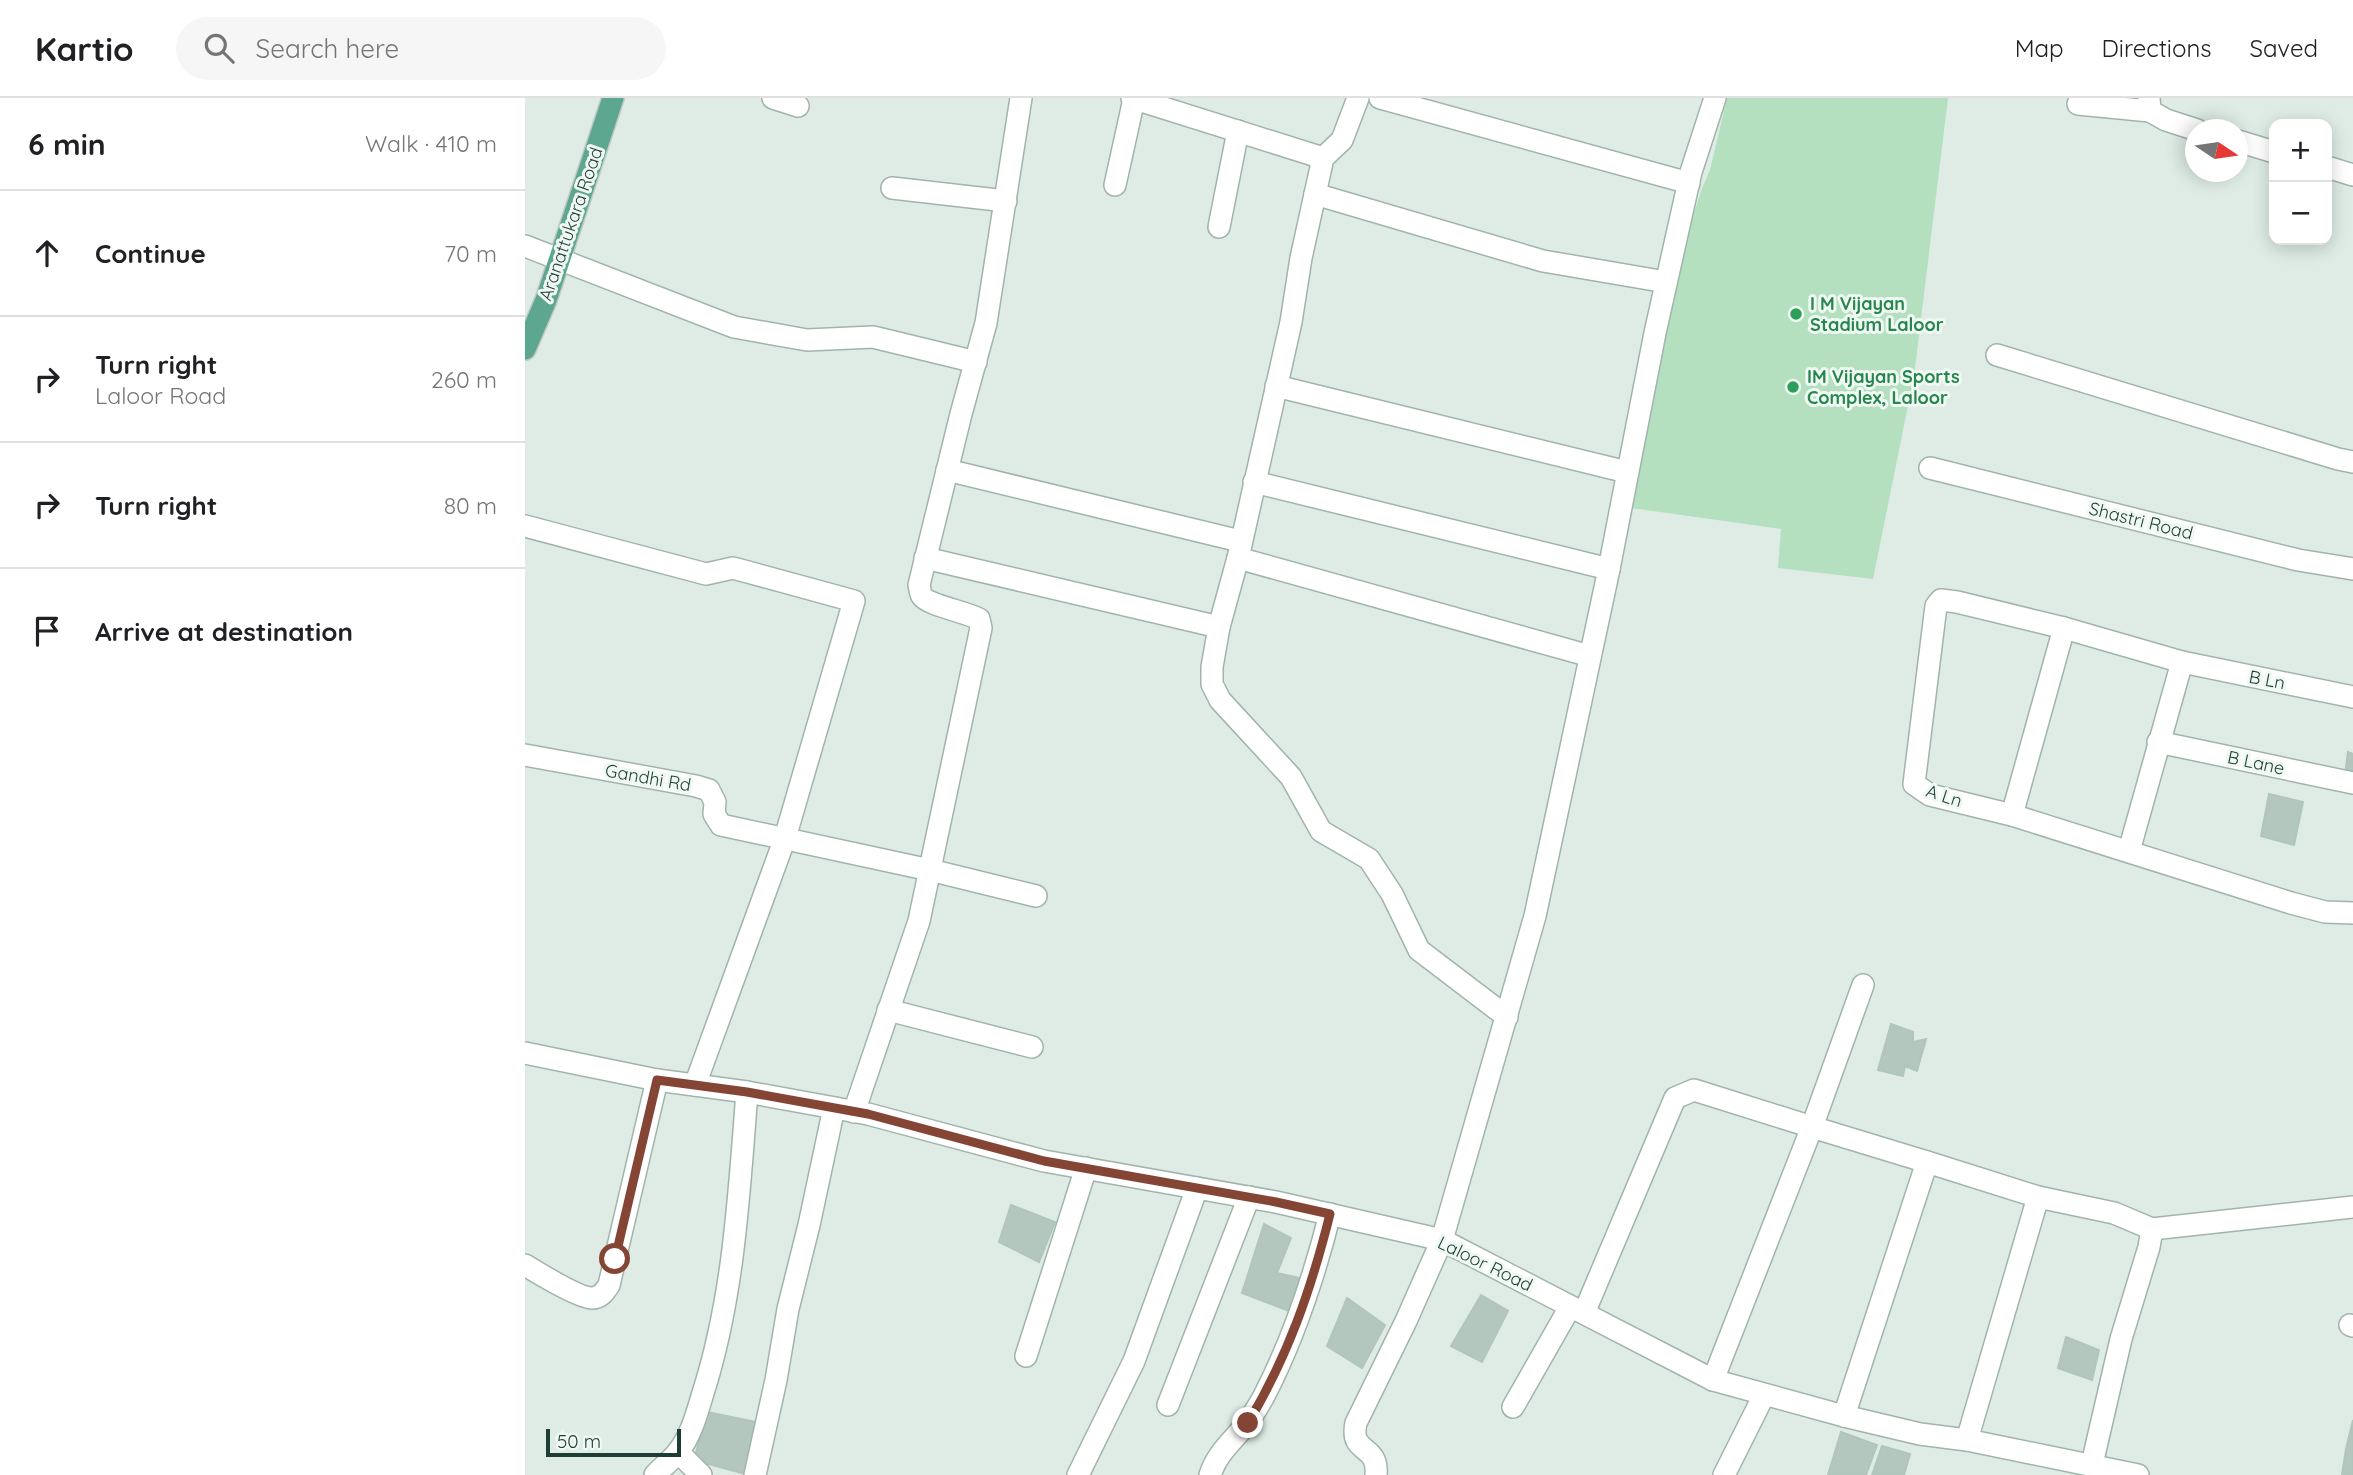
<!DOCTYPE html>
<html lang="en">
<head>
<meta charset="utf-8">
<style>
  :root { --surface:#fff; --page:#f6f6f6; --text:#202124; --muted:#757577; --line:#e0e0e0 }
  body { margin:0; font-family:Quicksand,sans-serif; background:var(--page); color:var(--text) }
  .controls { position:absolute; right:21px; top:21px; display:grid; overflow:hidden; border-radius:14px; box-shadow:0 4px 18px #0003 }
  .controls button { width:63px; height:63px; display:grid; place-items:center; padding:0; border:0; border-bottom:2px solid var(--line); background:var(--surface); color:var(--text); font:35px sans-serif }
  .compass { position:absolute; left:1660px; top:21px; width:63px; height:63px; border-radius:50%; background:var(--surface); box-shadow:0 4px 18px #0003; rotate:103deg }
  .scale { position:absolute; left:21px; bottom:18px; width:135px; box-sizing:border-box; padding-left:7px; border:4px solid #1e3d34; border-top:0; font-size:19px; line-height:24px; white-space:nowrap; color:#1e3d34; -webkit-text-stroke:5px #eff8f3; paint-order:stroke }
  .stop { position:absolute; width:21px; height:21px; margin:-16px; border:5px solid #844535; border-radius:50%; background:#fff }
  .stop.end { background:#844535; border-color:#fff; box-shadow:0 2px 7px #0008 }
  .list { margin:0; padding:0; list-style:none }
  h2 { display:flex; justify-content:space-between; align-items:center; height:91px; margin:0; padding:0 28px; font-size:30px }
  h2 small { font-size:23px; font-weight:400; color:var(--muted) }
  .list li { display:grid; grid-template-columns:46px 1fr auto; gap:21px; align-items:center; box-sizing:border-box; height:126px; padding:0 28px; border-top:2px solid var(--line) }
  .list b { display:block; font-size:26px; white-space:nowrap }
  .list p { margin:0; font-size:23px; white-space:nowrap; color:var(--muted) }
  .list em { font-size:23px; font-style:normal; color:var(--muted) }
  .icon { flex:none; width:38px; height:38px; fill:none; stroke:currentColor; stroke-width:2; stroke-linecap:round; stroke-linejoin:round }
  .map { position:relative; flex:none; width:1828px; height:1377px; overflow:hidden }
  header { display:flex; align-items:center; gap:42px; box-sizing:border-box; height:98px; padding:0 35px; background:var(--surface); border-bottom:2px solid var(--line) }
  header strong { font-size:33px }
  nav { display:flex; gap:38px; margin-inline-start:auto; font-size:24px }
  .search { width:490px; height:63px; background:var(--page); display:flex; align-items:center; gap:18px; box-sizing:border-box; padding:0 24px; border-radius:38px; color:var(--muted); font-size:26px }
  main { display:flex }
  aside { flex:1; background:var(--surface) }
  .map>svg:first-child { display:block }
</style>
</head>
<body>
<header>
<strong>Kartio</strong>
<div class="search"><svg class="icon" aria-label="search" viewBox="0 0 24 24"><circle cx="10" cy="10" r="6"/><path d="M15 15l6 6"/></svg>Search here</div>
<nav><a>Map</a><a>Directions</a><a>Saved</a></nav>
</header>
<main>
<aside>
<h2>6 min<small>Walk · 410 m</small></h2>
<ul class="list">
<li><svg class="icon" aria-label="ahead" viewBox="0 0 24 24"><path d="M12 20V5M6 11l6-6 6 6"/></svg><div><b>Continue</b></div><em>70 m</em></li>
<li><svg class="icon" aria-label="right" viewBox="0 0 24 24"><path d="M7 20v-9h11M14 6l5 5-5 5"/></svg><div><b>Turn right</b><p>Laloor Road</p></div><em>260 m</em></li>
<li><svg class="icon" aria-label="right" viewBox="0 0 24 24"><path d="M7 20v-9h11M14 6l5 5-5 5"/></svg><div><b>Turn right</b></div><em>80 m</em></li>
<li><svg class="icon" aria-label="arrive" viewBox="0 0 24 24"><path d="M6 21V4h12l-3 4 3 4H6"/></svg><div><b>Arrive at destination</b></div></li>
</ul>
</aside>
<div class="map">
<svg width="1828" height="1377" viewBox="0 0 1828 1377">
  <rect width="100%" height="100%" fill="#deece5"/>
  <polygon fill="#b4e0bf" points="1202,0 1423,0 1389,278 1348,481 1253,470 1256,431 1106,410 1157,153 1177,90 1185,72"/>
  <g fill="#b3c7be" stroke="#b0c6bc" stroke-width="2">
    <polygon points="1823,654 1828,656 1828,694 1818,692"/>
    <polygon points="1744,696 1778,704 1769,747 1736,738"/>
    <polygon points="1366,926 1388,934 1388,944 1401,941 1392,973 1380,968 1378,978 1353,972"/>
    <polygon points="486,1107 530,1124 514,1164 474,1144"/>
    <polygon points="739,1126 766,1140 752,1175 779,1181 764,1213 717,1195"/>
    <polygon points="956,1197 983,1213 957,1264 926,1248"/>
    <polygon points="822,1200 860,1227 837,1270 802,1248"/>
    <polygon points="1541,1239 1574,1252 1567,1282 1533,1270"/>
    <polygon points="182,1314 236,1325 224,1377 169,1362"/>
    <polygon points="1828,1322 1828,1377 1817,1377 1821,1351"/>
    <polygon points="1316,1334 1352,1347 1341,1377 1303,1377"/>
    <polygon points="1357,1348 1385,1356 1379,1377 1347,1377"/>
  </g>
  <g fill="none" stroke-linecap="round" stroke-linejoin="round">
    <g stroke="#a1b4ac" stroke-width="24">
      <g id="minor">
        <polyline points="248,0 273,8"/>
        <polyline points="607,0 798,60"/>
        <polyline points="833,0 817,42 798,60 776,160 766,224 713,460 694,529 687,569 687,586 695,602 766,679 796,733 844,761 867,796 894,852 982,919"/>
        <polyline points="855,0 1164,85"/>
        <polyline points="1624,0 1625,13 1641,22 1672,32"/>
        <polyline points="1553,6 1625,13"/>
        <polyline points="1713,43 1749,54"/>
        <polyline points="1802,69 1828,77"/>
        <polyline points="590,87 609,1"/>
        <polyline points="367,90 481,103"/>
        <polyline points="790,96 1018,163 1141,184"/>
        <polyline points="694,129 713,33"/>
        <polyline points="0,148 209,229 282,242 348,239 451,264"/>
        <polyline points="1472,257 1813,361 1828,364"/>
        <polyline points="751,288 1102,374"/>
        <polyline points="1405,370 1773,462 1828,471"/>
        <polyline points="422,372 715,443"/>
        <polyline points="729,384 1084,471"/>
        <polyline points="0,428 181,476 208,470 329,503 260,740 170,987"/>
        <polyline points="400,460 694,529"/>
        <polyline points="713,460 1065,558"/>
        <polyline points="1828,599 1657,564 1539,530 1432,504 1416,502 1411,508 1389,686 1405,697 1487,717 1766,805 1800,814 1828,815"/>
        <polyline points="1633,644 1828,685"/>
        <polyline points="0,657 171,688 184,692 190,704 189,716 196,727 405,772 511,798"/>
        <polyline points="1487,717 1539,530"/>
        <polyline points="1604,753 1657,564"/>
        <polyline points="1338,887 1287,1029 1402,1064"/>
        <polyline points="363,912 507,949"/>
        <polyline points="0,955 132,982 222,994 343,1016 519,1063 751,1104 917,1142 1188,1282 1319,1318 1395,1336 1442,1342 1613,1377"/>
        <path d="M329,1014L394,823L456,530L454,521C441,514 403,507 397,498C395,495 395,491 394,487L436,316L461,225L496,0"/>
        <polyline points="1627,1131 1828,1109"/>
        <path d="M0,1167C13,1175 54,1200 67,1200C76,1200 80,1193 84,1187L132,982"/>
        <polyline points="1059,1215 1150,1000 1169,992 1287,1029 1188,1282"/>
        <polyline points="1825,1227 1828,1228"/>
        <polyline points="501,1258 561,1070"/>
        <polyline points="643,1307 724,1099"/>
        <polyline points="988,1309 1045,1209"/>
        <polyline points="1319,1318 1402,1064 1513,1099"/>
        <polyline points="1442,1342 1513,1099 1589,1115 1627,1131 1624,1149 1596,1241 1567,1366"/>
        <polyline points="153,1354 176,1377"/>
        <path d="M130,1377C137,1369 146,1363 153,1354C166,1338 172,1315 178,1295C209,1198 214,1096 222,994"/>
        <polyline points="230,1377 251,1282 263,1211 284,1127 309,1010"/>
        <polyline points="553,1377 609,1263 672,1090"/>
        <path d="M685,1377C692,1355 708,1343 722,1325C728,1317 734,1307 739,1298C769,1240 789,1179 805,1116"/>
        <path d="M851,1377C854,1345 824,1357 831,1325L881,1223L917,1142L1010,818L1084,471L1130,235L1166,74L1190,0"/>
        <polyline points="1199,1377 1239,1297"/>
      </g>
    </g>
    <g stroke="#c0c9c6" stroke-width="24">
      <polyline id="major" points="0,251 21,202 88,0"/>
    </g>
    <use href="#minor" stroke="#fff" stroke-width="21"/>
    <use href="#major" stroke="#5da791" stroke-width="21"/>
  </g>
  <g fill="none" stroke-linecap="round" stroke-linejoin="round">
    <path stroke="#844535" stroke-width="9" d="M90,1161L132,982L222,994L343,1016L519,1063L751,1104L805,1116C786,1192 763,1258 723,1325"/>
  </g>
  <g fill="#2e9e5b" stroke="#eff8f3" stroke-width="2.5">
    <circle cx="1271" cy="216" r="7"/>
    <circle cx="1268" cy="289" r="7"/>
  </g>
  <g text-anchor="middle" stroke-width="6" stroke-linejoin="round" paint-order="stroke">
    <g font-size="18" fill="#1e3d34" stroke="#eff8f3">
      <text transform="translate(46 126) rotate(-71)" y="6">Aranattukara Road</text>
      <text transform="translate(1616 423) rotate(14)" y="6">Shastri Road</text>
      <text transform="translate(1742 582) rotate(11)" y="6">B Ln</text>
      <text transform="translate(1731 665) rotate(12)" y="6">B Lane</text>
      <text transform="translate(123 680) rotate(10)" y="6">Gandhi Rd</text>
      <text transform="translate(1419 698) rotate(18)" y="6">A Ln</text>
      <text transform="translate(960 1166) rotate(26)" y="6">Laloor Road</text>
    </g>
    <g font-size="18" font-weight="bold" fill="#27864d" stroke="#eff8f3" text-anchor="start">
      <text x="1285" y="212">I M Vijayan<tspan x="1285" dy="21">Stadium Laloor</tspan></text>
      <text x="1282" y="285">IM Vijayan Sports<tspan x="1282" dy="21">Complex, Laloor</tspan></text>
    </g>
  </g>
</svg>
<div class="controls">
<button>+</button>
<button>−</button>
</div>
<svg class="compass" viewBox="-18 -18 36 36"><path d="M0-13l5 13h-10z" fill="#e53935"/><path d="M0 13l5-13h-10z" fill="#757577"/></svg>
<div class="scale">50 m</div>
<div class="stop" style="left:90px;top:1161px"></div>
<div class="stop end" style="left:723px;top:1325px"></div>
</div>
</main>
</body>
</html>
